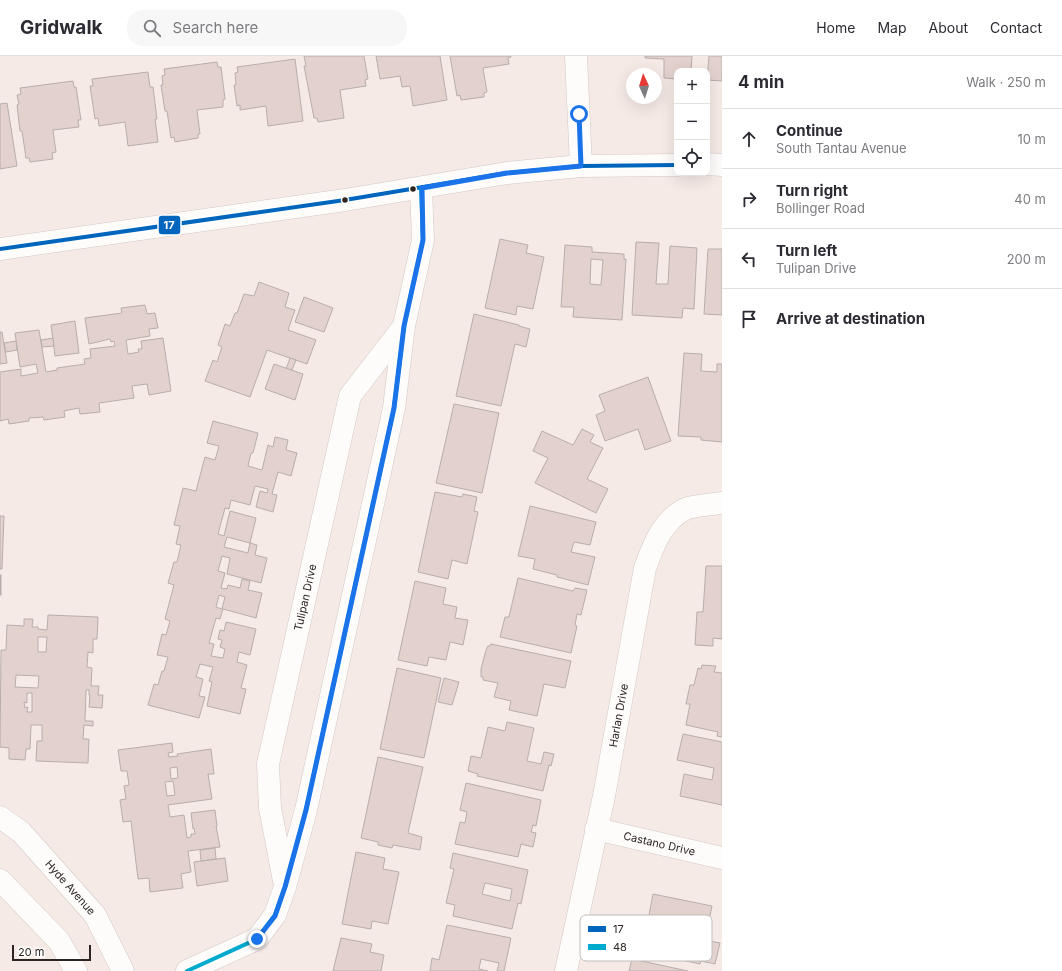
<!DOCTYPE html>
<html lang="en">
<head>
<meta charset="utf-8">
<style>
  :root { --surface:#fff; --page:#f7f7f7; --text:#2b2b33; --muted:#7c7c81; --line:#e1e1e2 }
  body { margin:0; font-family:Inter,sans-serif; background:var(--page); color:var(--text) }
  .controls { position:absolute; right:12px; top:12px; display:grid; overflow:hidden; border-radius:8px; box-shadow:0 4px 16px #0002 }
  .controls button { width:36px; height:36px; display:grid; place-items:center; padding:0; border:0; border-bottom:1px solid var(--line); background:var(--surface); color:var(--text); font:20px sans-serif }
  .compass { position:absolute; left:626px; top:12px; width:36px; height:36px; border-radius:50%; background:var(--surface); box-shadow:0 4px 16px #0002; rotate:356deg }
  .scale { position:absolute; left:12px; bottom:10px; width:79px; box-sizing:border-box; padding-left:4px; border:2px solid #2c2421; border-top:0; font-size:11px; line-height:14px; white-space:nowrap; color:#2c2421; -webkit-text-stroke:3px #fff; paint-order:stroke }
  .stop { position:absolute; width:12px; height:12px; margin:-9px; border:3px solid #1a73e8; border-radius:50%; background:#fff }
  .stop.end { background:#1a73e8; border-color:#fff; box-shadow:0 1px 4px #0008 }
  .list { margin:0; padding:0; list-style:none }
  h2 { display:flex; justify-content:space-between; align-items:center; height:52px; margin:0; padding:0 16px; font-size:17px }
  h2 small { font-size:13px; font-weight:400; color:var(--muted) }
  .list li { display:grid; grid-template-columns:26px 1fr auto; gap:12px; align-items:center; box-sizing:border-box; height:60px; padding:0 16px; border-top:1px solid var(--line) }
  .list b { display:block; font-size:15px; white-space:nowrap }
  .list p { margin:0; font-size:13px; white-space:nowrap; color:var(--muted) }
  .list em { font-size:13px; font-style:normal; color:var(--muted) }
  .icon { flex:none; width:22px; height:22px; fill:none; stroke:currentColor; stroke-width:2; stroke-linecap:round; stroke-linejoin:round }
  .map { position:relative; flex:none; width:722px; height:915px; overflow:hidden }
  header { display:flex; align-items:center; gap:24px; box-sizing:border-box; height:56px; padding:0 20px; background:var(--surface); border-bottom:1px solid var(--line) }
  header strong { font-size:19px }
  nav { display:flex; gap:22px; margin-inline-start:auto; font-size:14px }
  .search { width:280px; height:36px; background:var(--page); display:flex; align-items:center; gap:10px; box-sizing:border-box; padding:0 14px; border-radius:16px; color:var(--muted); font-size:15px }
  main { display:flex }
  aside { flex:1; background:var(--surface) }
  .map>svg:first-child { display:block }
</style>
</head>
<body>
<header>
<strong>Gridwalk</strong>
<div class="search"><svg class="icon" aria-label="search" viewBox="0 0 24 24"><circle cx="10" cy="10" r="6"/><path d="M15 15l6 6"/></svg>Search here</div>
<nav><a>Home</a><a>Map</a><a>About</a><a>Contact</a></nav>
</header>
<main>
<div class="map">
<svg width="722" height="915" viewBox="0 0 722 915">
  <rect width="100%" height="100%" fill="#f6eae6"/>
  <g fill="#e3d1cd" stroke="#b7aeac" fill-rule="evenodd">
    <polygon points="304,0 364,0 368,23 365,24 366,30 340,34 344,62 318,66 317,62 314,62 304,10 306,10"/>
    <polygon points="376,0 440,0 447,44 413,50 410,30 402,31 400,20 380,23"/>
    <polygon points="450,0 511,0 511,1 508,2 509,8 483,12 487,36 484,37 484,41 461,44 460,39 457,40"/>
    <polygon points="645,0 692,0 691,15 677,15 677,23 664,22 664,3 645,2"/>
    <polygon points="709,0 722,0 722,25 707,24"/>
    <polygon points="295,3 303,65 268,70 266,50 240,54 240,49 237,50 234,29 236,29 235,17 238,16 237,11"/>
    <polygon points="217,6 218,11 221,11 225,43 223,44 223,51 197,54 200,78 198,78 198,82 175,86 174,81 171,82 167,55 165,55 161,29 163,29 162,20 165,19 164,13"/>
    <polygon points="148,16 150,31 153,31 157,63 155,63 158,86 128,90 125,66 99,70 98,62 95,63 90,30 93,30 92,23"/>
    <polygon points="73,25 74,31 76,31 81,64 78,64 79,71 53,74 56,96 52,97 53,103 30,106 29,102 26,102 22,75 20,75 17,49 19,48 17,39 21,38 20,32"/>
    <polygon points="7,47 17,110 0,113 0,48"/>
    <polygon points="500,183 528,189 526,197 544,201 533,253 517,250 516,259 485,252"/>
    <polygon points="636,186 659,187 656,228 668,228 670,190 697,192 694,253 683,252 682,262 632,259"/>
    <path d="M565,189L592,191V196L624,198V203H626L622,264L573,261L574,251H561ZM591,203L603,204L601,229L590,228Z"/>
    <polygon points="708,193 722,193 722,259 704,258"/>
    <polygon points="259,226 289,237 285,251 295,254 288,274 316,284 307,308 267,294 250,341 205,325 213,304 217,306 222,291 218,289 225,268 230,270 235,257 237,257 244,238 254,240"/>
    <polygon points="304,241 333,252 324,276 295,266"/>
    <polygon points="145,249 147,258 155,257 158,272 149,273 150,280 126,284 128,298 139,296 138,293 142,293 141,285 163,282 171,335 149,339 147,328 132,330 134,342 99,347 100,356 80,358 79,352 64,355 65,361 44,364 43,361 29,362 29,365 9,368 8,363 0,365 0,316 21,313 21,320 38,317 36,308 20,311 15,277 39,274 46,316 57,314 57,312 85,308 84,303 91,302 90,293 115,290 114,285 111,286 110,283 89,288 85,262 122,257 121,252"/>
    <polygon points="474,258 519,269 519,270 530,273 526,291 515,288 501,350 456,340"/>
    <polygon points="75,265 79,297 55,300 51,269"/>
    <polygon points="0,276 2,276 7,307 0,308"/>
    <polygon points="53,282 54,290 42,291 41,284"/>
    <polygon points="16,285 17,294 6,296 4,287"/>
    <polygon points="684,297 702,298 701,315 717,316 717,308 722,308 722,386 701,384 701,381 678,380"/>
    <polygon points="290,302 296,304 292,314 286,313"/>
    <polygon points="274,308 303,318 295,344 265,333"/>
    <polygon points="648,321 671,385 645,394 638,373 605,385 596,359 605,355 599,339"/>
    <polygon points="454,348 499,357 482,437 436,427"/>
    <path d="M213,365L258,377L253,397H251L248,410L262,414L268,389L273,391L275,381L288,384L286,394L297,397L291,420L278,416L272,438L277,439L273,456L256,451L260,435L267,437L268,433L255,430L250,449L231,444L229,453L225,452L218,478L224,480L230,455L256,462L250,487L227,481L224,491L248,497L250,487L257,489L255,499L267,502L261,527L227,518L230,502L222,500L218,515L225,517L221,532L227,533L228,529L240,532L242,523L250,525L248,534L262,537L256,562L223,553L220,563L216,562L209,587L214,588L211,600L223,602L225,593L220,591L222,584L218,583L220,574L224,575L226,566L256,573L250,599L239,596L237,606L247,609L241,632L246,633L240,658L207,650L212,626L209,625L213,611L200,608L196,621L203,623L199,640L205,641L199,662L148,649L154,628L158,629L162,615H164L168,601L157,599L162,578L166,579L170,565L165,563L174,529L168,527L174,506H177L181,489L176,488L180,470L174,469L183,432L196,435L205,401L215,404L219,390L207,387ZM219,539L225,541L222,553L216,551Z"/>
    <polygon points="582,373 594,379 590,386 603,392 587,423 608,433 596,457 535,427 548,402 533,395 542,375 573,389"/>
    <polygon points="435,436 462,441 463,438 477,441 474,455 478,456 467,508 452,504 448,523 418,516"/>
    <polygon points="530,450 596,466 590,489 574,486 571,496 595,501 588,529 557,521 557,519 533,513 535,503 518,500"/>
    <polygon points="0,460 4,460 2,513 0,513"/>
    <polygon points="706,510 722,510 722,583 713,582 713,590 695,589 697,556 703,556"/>
    <rect x="0" y="519" width="1" height="20"/>
    <polygon points="518,522 573,535 575,532 587,534 581,559 577,558 575,569 577,570 571,597 500,581 505,561 509,561"/>
    <polygon points="415,525 446,532 443,548 457,551 455,562 468,564 463,589 450,586 446,604 429,601 427,610 398,604"/>
    <path d="M48,559L98,561L97,583H93V597L88,596L87,611L92,612L91,630H99L98,639H103L102,652L89,651L90,639H89V634H86L85,665H93V670L84,669L83,683H89L88,707L36,705L37,685H42V669H31L30,693H26L25,704L9,703V692L0,691L1,594H6L7,569L24,570V563H33L32,571H38V573L47,574ZM38,581H47L46,596H38ZM16,619L39,620L38,632L15,631ZM27,637H32V656H27L28,651L25,652L24,646L27,647Z"/>
    <polygon points="491,588 571,605 565,632 544,628 537,660 509,654 511,645 494,641 498,627 483,624 483,621 481,621 481,613 486,594 488,590 490,590"/>
    <polygon points="702,609 716,610 714,616 722,617 722,681 717,680 718,676 686,669 690,648 686,648 690,629 694,629 698,612 701,613"/>
    <polygon points="397,612 441,622 424,702 380,693"/>
    <polygon points="444,622 459,626 452,649 438,646"/>
    <polygon points="507,666 534,672 527,705 541,708 544,696 554,698 551,710 549,709 543,735 477,720 478,718 468,715 471,700 481,702 488,671 505,675"/>
    <polygon points="683,678 722,686 722,749 680,740 684,718 712,724 714,712 677,704"/>
    <path d="M172,687L173,696L168,697L169,701L178,700L177,698L211,693L214,718H208L212,743L168,749L170,761L184,759L187,782L191,781V778H195L194,772L193,773L191,757L215,754L217,770H216L220,791L188,795L191,816L181,818L183,832L150,836L149,822L138,823L131,765L123,766L120,744L126,743L124,730L129,729L127,715H121L118,694ZM177,711L178,722L171,723L170,712ZM173,725L175,739L167,740L165,726Z"/>
    <polygon points="378,701 423,711 408,777 422,781 420,794 393,789 392,792 378,789 378,786 361,782"/>
    <polygon points="466,727 541,744 536,770 533,769 531,776 536,777 533,791 521,788 518,801 455,788 460,766 465,767 467,756 460,754"/>
    <polygon points="215,792 216,803 201,805 200,794"/>
    <polygon points="356,796 385,802 383,813 399,816 388,868 372,865 371,873 342,868"/>
    <path d="M453,797L528,814L521,848L518,847L512,873L453,860L455,849L446,847L454,813L450,812ZM485,827L512,833L510,845L482,838Z"/>
    <polygon points="225,802 228,825 197,830 194,806"/>
    <polygon points="653,838 712,850 705,884 720,887 715,908 701,905 700,908 636,894 642,868 665,873 667,863 649,859"/>
    <polygon points="447,869 511,882 504,915 497,915 499,907 481,903 479,913 488,915 430,915 432,902 439,904"/>
    <polygon points="341,882 372,888 370,896 384,899 381,915 333,915"/>
    <polygon points="632,903 688,915 629,915"/>
  </g>
  <g fill="none" stroke-linecap="round" stroke-linejoin="round">
    <g stroke="#d1c8c4" stroke-width="23">
      <g id="street">
        <path id="s1" d="M0,761L21,776L95,859L123,915"/>
        <path id="s2" d="M596,773L722,802"/>
        <polyline points="0,824 59,885 76,915"/>
        <path id="s3" d="M284,825L270,752L268,708L350,340L404,270"/>
        <polyline points="187,915 257,883 275,859 285,831 306,754 394,352 404,270 423,184 421,132"/>
        <path id="s4" d="M566,915L604,740L645,512C653,490 662,465 685,453C692,450 713,448 722,447"/>
      </g>
    </g>
    <g stroke="#d1c8c4" stroke-width="23">
      <g id="secondary">
        <polyline points="576,0 581,110"/>
        <polyline points="707,108 722,109"/>
        <polyline points="0,193 345,144 507,117 581,110 677,109"/>
      </g>
    </g>
    <use href="#street" stroke="#fefcfb" stroke-width="22"/>
    <use href="#secondary" stroke="#fefcfb" stroke-width="22"/>
    <g stroke="#fff" stroke-width="7">
      <polyline id="bus-1" points="0,193 345,144 507,117 581,110 677,109"/>
    </g>
    <g stroke="#fff" stroke-width="7">
      <polyline id="bus-2" points="187,915 257,883 275,859 285,831 306,754 394,352 404,270 423,184 421,132"/>
    </g>
    <use href="#bus-1" stroke="#0065bd" stroke-width="4"/>
    <use href="#bus-2" stroke="#00a9ce" stroke-width="4"/>
  </g>
  <g fill="none" stroke-linecap="round" stroke-linejoin="round">
    <polyline stroke="#1a73e8" stroke-width="5" points="257,883 275,860 285,831 306,754 394,352 404,270 423,184 422,132 507,117 581,110 579,58"/>
  </g>
  <g fill="#2c2421" stroke="#fff" stroke-width="1.5">
    <circle cx="413" cy="133" r="3.5"/>
    <circle cx="345" cy="144" r="3.5"/>
  </g>
  <g text-anchor="middle" stroke-width="3.5" stroke-linejoin="round" paint-order="stroke">
    <g font-size="11" fill="#2c2421" stroke="#fff">
      <text dy="4" stroke="none"><textPath href="#s3" startOffset="289">Tulipan Drive</textPath></text>
      <text dy="4" stroke="none"><textPath href="#s4" startOffset="261">Harlan Drive</textPath></text>
      <text dy="4" stroke="none"><textPath href="#s2" startOffset="65">Castano Drive</textPath></text>
      <text dy="4" stroke="none"><textPath href="#s1" startOffset="100">Hyde Avenue</textPath></text>
    </g>
  </g>
  <rect x="580" y="859" width="132" height="46" rx="6" fill="#fff" stroke="#c0bdbc" stroke-width="1"/>
  <rect x="588" y="870" width="18" height="6" fill="#0065bd"/>
  <rect x="588" y="888" width="18" height="6" fill="#00a9ce"/>
  <g font-size="11" fill="#2c2421">
    <text x="613" y="877">17</text>
    <text x="613" y="895">48</text>
  </g>
  <rect stroke="#fff" stroke-width="1.5" x="158" y="159" width="23" height="20" rx="4" fill="#0065bd"/>
  <g font-size="11" text-anchor="middle" font-weight="bold" fill="#fff">
    <text x="169" y="173">17</text>
  </g>
</svg>
<div class="controls">
<button>+</button>
<button>−</button>
<button><svg class="icon" aria-label="locate" viewBox="0 0 24 24"><circle cx="12" cy="12" r="6"/><path d="M12 2v4M12 18v4M2 12h4M18 12h4"/></svg></button>
</div>
<svg class="compass" viewBox="-18 -18 36 36"><path d="M0-13l5 13h-10z" fill="#e53935"/><path d="M0 13l5-13h-10z" fill="#7c7c81"/></svg>
<div class="scale">20 m</div>
<div class="stop" style="left:579px;top:58px"></div>
<div class="stop end" style="left:257px;top:883px"></div>
</div>
<aside>
<h2>4 min<small>Walk · 250 m</small></h2>
<ul class="list">
<li><svg class="icon" aria-label="ahead" viewBox="0 0 24 24"><path d="M12 20V5M6 11l6-6 6 6"/></svg><div><b>Continue</b><p>South Tantau Avenue</p></div><em>10 m</em></li>
<li><svg class="icon" aria-label="right" viewBox="0 0 24 24"><path d="M7 20v-9h11M14 6l5 5-5 5"/></svg><div><b>Turn right</b><p>Bollinger Road</p></div><em>40 m</em></li>
<li><svg class="icon" aria-label="left" viewBox="0 0 24 24"><path d="M17 20v-9H6M10 6l-5 5 5 5"/></svg><div><b>Turn left</b><p>Tulipan Drive</p></div><em>200 m</em></li>
<li><svg class="icon" aria-label="arrive" viewBox="0 0 24 24"><path d="M6 21V4h12l-3 4 3 4H6"/></svg><div><b>Arrive at destination</b></div></li>
</ul>
</aside>
</main>
</body>
</html>
